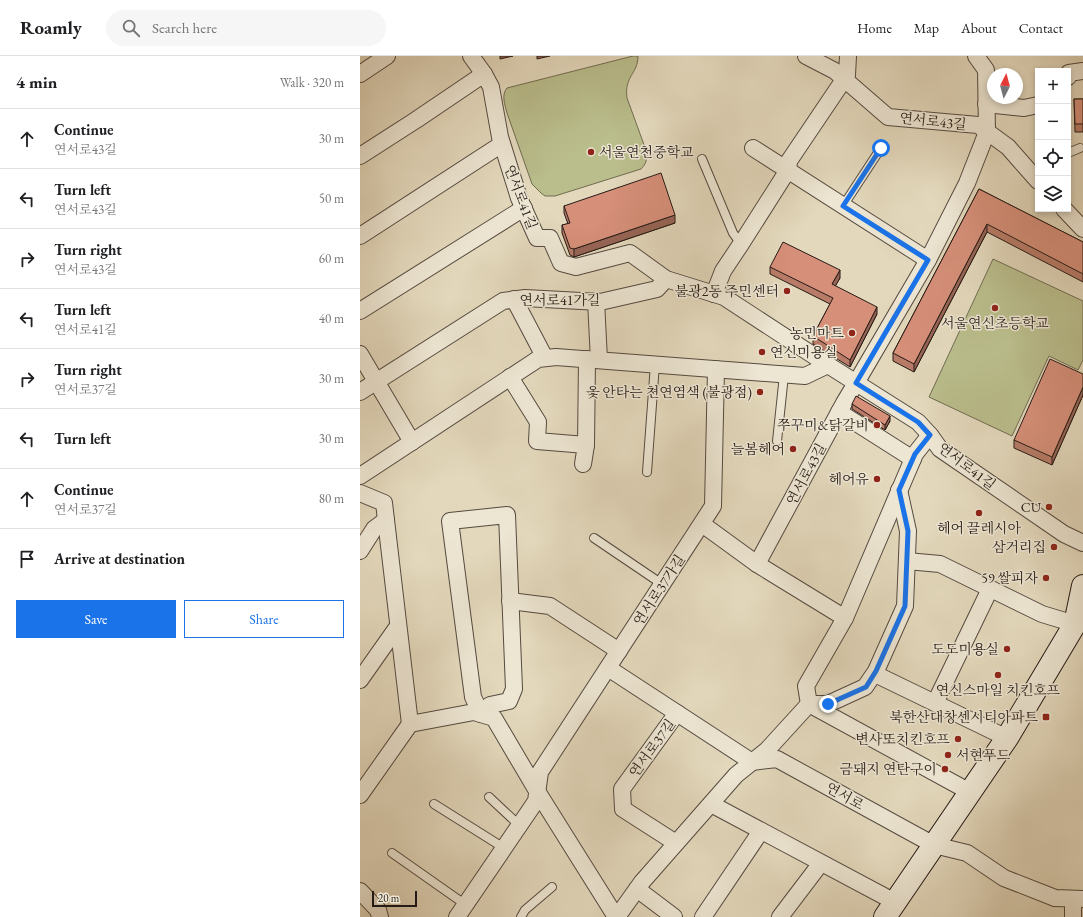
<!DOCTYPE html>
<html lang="en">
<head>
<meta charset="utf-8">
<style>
  :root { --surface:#fff; --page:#f6f6f6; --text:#202124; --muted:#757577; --line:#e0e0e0; --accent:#1a73e8 }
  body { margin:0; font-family:"EB Garamond","Noto Serif KR",serif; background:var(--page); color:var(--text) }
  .controls { position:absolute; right:12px; top:12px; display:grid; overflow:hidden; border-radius:0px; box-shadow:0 2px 6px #0003 }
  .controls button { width:36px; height:36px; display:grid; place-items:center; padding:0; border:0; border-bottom:1px solid var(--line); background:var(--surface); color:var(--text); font:20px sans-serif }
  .compass { position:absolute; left:627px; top:12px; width:36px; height:36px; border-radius:50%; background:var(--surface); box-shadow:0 2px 6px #0003; rotate:6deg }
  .scale { position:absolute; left:12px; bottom:10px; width:45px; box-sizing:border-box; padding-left:4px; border:2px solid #261a16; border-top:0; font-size:11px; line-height:14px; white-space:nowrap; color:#261a16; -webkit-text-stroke:3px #ede6d3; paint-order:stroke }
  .stop { position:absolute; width:12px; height:12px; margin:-9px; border:3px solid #1a73e8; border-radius:50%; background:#fff }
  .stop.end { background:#1a73e8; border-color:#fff; box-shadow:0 1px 4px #0008 }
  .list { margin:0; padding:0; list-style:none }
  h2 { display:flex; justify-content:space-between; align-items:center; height:52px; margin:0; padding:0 16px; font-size:17px }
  h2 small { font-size:13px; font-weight:400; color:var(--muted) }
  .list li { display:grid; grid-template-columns:26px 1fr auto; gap:12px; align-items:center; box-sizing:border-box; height:60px; padding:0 16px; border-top:1px solid var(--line) }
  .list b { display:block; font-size:15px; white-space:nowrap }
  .list p { margin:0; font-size:13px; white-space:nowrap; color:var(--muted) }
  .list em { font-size:13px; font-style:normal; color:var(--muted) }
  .actions { display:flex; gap:8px; padding:12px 16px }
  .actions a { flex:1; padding:9px 0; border:1px solid var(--accent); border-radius:0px; text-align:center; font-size:14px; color:var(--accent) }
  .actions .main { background:var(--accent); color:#fff }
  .icon { flex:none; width:22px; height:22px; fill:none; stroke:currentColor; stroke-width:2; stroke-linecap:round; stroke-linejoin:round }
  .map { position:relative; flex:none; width:723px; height:861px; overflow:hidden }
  header { display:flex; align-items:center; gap:24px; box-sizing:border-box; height:56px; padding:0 20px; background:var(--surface); border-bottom:1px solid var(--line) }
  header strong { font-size:19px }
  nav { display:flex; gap:22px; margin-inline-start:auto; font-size:14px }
  .search { width:280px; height:36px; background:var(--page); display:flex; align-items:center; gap:10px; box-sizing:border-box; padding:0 14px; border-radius:22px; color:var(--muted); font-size:15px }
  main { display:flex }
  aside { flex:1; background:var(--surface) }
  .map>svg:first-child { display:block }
</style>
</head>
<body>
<header>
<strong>Roamly</strong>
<div class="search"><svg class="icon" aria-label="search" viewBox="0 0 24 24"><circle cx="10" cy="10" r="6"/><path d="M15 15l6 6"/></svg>Search here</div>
<nav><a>Home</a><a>Map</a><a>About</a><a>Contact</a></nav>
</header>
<main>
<aside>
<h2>4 min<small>Walk · 320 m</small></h2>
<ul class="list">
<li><svg class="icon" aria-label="ahead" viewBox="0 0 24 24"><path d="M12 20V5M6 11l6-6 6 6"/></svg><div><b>Continue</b><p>연서로43길</p></div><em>30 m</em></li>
<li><svg class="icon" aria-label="left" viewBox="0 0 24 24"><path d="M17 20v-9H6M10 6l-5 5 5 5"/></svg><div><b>Turn left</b><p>연서로43길</p></div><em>50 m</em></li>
<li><svg class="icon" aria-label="right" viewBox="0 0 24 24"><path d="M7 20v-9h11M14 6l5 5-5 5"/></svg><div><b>Turn right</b><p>연서로43길</p></div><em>60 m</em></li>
<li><svg class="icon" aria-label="left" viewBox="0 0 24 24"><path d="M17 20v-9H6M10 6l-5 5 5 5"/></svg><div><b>Turn left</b><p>연서로41길</p></div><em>40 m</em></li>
<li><svg class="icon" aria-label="right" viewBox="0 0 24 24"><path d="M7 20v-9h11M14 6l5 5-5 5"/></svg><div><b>Turn right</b><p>연서로37길</p></div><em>30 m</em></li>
<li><svg class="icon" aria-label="left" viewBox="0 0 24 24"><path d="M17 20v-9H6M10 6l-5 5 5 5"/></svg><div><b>Turn left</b></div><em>30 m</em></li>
<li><svg class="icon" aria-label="ahead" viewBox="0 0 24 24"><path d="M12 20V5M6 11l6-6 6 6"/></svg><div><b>Continue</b><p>연서로37길</p></div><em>80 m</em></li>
<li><svg class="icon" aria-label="arrive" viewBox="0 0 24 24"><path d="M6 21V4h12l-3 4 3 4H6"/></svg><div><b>Arrive at destination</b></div></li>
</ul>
<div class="actions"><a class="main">Save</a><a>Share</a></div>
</aside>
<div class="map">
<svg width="723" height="861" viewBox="0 0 723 861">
  <rect width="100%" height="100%" fill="#e3d8bc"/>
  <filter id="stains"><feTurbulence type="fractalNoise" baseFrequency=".005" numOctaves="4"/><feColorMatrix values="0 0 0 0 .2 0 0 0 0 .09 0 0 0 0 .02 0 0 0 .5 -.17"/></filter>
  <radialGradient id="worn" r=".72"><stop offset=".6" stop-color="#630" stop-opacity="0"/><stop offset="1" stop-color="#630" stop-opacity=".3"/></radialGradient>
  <g fill="#babd8c" stroke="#706c51">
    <path d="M273,0H278C278,18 264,20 267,42L287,97C287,104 286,108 281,113L195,140H185L181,137L172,128L147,57C145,49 141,39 147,32Z"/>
    <polygon points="633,203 723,245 723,304 718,314 689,300 652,380 569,341"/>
  </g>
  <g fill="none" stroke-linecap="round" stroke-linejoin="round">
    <g stroke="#554a40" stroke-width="10">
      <g id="service">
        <polyline points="708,97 720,92"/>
        <polyline points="342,103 373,177 381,188"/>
        <polyline points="483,150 521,92"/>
        <polyline points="417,385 424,319"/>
        <polyline points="287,416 295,308"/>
        <polyline points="234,482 302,528"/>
        <polyline points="129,741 159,769"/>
        <polyline points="74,748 144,792"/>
        <polyline points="32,797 106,849"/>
        <polyline points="161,861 165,854 192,831"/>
      </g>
    </g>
    <g stroke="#554a40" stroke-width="18">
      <g id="minor">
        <polyline points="111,0 124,18 131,31 140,81 159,142 177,182 190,182 201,207 216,211 270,197 306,223 364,241 468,309 558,366 570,379 580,393 704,478 723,487"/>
        <polyline points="446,0 475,15 528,61 618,69 648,91 678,125"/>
        <polyline points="0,18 27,0"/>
        <polyline points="708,21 709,17 723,15"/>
        <polyline points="626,48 664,52 678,49"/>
        <polyline points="393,92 568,204"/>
        <polyline points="0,100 56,64 124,18"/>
        <polyline points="704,153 723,173"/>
        <polyline points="0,180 142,88"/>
        <polyline points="354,238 363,215 381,188 428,114 429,105 487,19 488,0"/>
        <polyline points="154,243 185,302"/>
        <polyline points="236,245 239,304"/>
        <polyline points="0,255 164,152"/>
        <polyline points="0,298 52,386"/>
        <polyline points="150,321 178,366 177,385 226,389"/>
        <polyline points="0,336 143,245 165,242 240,246 297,233 306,223"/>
        <polyline points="479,356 553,403"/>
        <polyline points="570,379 555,398 485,562 446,630 449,648 610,736"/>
        <polyline points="223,408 226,389 227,303"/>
        <polyline points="0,420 178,303 196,301 445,320 468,309"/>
        <polyline points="0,437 24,447 50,668"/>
        <polygon points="147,459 154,633 149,645 130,649 121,658 113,641 90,465"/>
        <polyline points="342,468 397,508 485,562"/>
        <polyline points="0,495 14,473 26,464"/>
        <polyline points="547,505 580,508 682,558 715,568"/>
        <polyline points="397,508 484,347 496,327 568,204 607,127 627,76 626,14 616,0"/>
        <polyline points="150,545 190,550 259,595"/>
        <polyline points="248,612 392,706 417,703 574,789 607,797 644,822 695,842 723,843"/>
        <polyline points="515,618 647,682"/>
        <polyline points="0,624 38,570"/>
        <polyline points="575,647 630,533"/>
        <polyline points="50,668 114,656 134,662 177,735 256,861"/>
        <polyline points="0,739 50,668"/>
        <polyline points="351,748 535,846"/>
        <polyline points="316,787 263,753 262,733 317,657"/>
        <polyline points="277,833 314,861"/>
        <polyline points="0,835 18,854 20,861"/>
        <polyline points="97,861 176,745 180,716 353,450 356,313"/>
        <polyline points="257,861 282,826 376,719 407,694 449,648 468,648 505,631 516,615 545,550 548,475 539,434"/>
        <polyline points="343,861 401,775"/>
        <polyline points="420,861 461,807"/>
        <polyline points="713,861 713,843"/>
      </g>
    </g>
    <g stroke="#261a16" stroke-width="24">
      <polyline id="secondary" points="525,861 647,682 715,568 723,530"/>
    </g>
    <use href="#service" stroke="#ede6d3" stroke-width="8"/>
    <use href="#minor" stroke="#ede6d3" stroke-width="16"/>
    <use href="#secondary" stroke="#ede6d3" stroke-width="22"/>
  </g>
  <g fill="#b87b68" stroke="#261a16">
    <polygon points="714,43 723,43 723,76 715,76"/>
    <polygon points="619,133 723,186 723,226 627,176 554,316 533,305 533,297"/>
    <polygon points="204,150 315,167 214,201 210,199 202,177 202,169 208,168 204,157"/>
    <polygon points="410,211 480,222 475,230 517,258 490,311 453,288 453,280 470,248 410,218"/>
    <polygon points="723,318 723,339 692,409 654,392 654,384"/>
    <polygon points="492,348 530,365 525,374 492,353"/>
  </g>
  <g fill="#966455" stroke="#261a16">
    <polygon points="140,0 153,0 140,3"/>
    <polygon points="177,0 190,0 177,3"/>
    <polygon points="315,159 315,167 214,201 214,193"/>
    <polygon points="627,168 627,176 554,316 554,308"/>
    <polygon points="480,214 480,222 472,236 472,228"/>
    <polygon points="517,251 517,258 490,311 490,304"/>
    <polygon points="723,331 723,339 692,409 692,401"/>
    <polygon points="530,360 530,365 525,374 525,369"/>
  </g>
  <g fill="#d68f79" stroke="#261a16">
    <polygon points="714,43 723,43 723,68 715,68"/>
    <polygon points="301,117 315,159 214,193 210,192 202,169 210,167 204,150"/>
    <polygon points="619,133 723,186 723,218 627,168 554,308 533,297"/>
    <polygon points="423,186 480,214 472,228 517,251 490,304 453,280 473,242 410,211"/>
    <polygon points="690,303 723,318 723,331 692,401 654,384"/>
    <polygon points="496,340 530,360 525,369 492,348"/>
  </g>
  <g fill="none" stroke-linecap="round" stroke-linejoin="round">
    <polyline stroke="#1a73e8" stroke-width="5" points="468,648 506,631 516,615 545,550 548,475 539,434 555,398 570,379 558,366 496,327 568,204 483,150 521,92"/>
  </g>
  <g fill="#8f2418" stroke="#ede6d3" stroke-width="1.5">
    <circle cx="231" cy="96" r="4"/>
    <circle cx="427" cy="235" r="4"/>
    <circle cx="635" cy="252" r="4"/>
    <circle cx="492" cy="277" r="4"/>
    <circle cx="402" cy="296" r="4"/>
    <circle cx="400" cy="336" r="4"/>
    <circle cx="517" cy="369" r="4"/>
    <circle cx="433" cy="393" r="4"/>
    <circle cx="517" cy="423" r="4"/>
    <circle cx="689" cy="451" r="4"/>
    <circle cx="619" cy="457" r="4"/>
    <circle cx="694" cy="491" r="4"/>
    <circle cx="686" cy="522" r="4"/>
    <circle cx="647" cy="593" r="4"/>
    <circle cx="638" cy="619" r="4"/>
    <rect x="682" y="657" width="8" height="8" rx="2"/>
    <circle cx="598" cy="683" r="4"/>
    <circle cx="588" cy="699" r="4"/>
    <circle cx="585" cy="713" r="4"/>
  </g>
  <g text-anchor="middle" stroke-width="3" stroke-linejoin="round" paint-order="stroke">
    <g font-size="14" fill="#261a16" stroke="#ede6d3">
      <text transform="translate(573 65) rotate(6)" y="5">연서로43길</text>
      <text transform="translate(161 141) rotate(69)" y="5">연서로41길</text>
      <text x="200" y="249">연서로41가길</text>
      <text transform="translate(607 410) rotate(37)" y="5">연서로41길</text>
      <text transform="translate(446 418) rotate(-62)" y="5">연서로43길</text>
      <text transform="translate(299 534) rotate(-57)" y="5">연서로37가길</text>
      <text transform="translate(292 692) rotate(-54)" y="5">연서로37길</text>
      <text transform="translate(485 740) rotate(29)" y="5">연서로</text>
    </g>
    <g font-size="14" fill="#261a16" stroke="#ede6d3" text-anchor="end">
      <text x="239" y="101" text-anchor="start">서울연천중학교</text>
      <text x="419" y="240">불광2동 주민센터</text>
      <text x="635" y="272" text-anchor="middle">서울연신초등학교</text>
      <text x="484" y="282">농민마트</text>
      <text x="410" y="301" text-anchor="start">연신미용실</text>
      <text x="392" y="341">옻 안타는 쳔연염색 (불광점)</text>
      <text x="509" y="374">쭈꾸미&amp;닭갈비</text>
      <text x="425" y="398">늘봄헤어</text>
      <text x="509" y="428">헤어유</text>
      <text x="681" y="456">CU</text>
      <text x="619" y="477" text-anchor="middle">헤어 끌레시아</text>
      <text x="686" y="496">삼거리집</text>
      <text x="678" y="527">59 쌀피자</text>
      <text x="639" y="598">도도미용실</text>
      <text x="638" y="639" text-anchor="middle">연신스마일 치킨호프</text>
      <text x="678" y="666">북한산대창센시티아파트</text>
      <text x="590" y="688">변사또치킨호프</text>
      <text x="596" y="704" text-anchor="start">서현푸드</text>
      <text x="577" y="718">금돼지 연탄구이</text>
    </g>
  </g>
  <rect width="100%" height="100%" filter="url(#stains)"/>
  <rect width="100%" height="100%" fill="url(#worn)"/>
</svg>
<div class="controls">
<button>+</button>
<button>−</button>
<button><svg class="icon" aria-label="locate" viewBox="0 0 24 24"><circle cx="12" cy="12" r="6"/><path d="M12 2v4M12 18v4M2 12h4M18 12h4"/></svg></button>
<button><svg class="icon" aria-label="layers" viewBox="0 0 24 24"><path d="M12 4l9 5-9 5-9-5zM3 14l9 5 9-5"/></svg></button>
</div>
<svg class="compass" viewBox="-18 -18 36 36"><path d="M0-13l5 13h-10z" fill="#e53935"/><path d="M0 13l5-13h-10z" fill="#757577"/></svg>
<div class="scale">20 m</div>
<div class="stop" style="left:521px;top:92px"></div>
<div class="stop end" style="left:468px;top:648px"></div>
</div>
</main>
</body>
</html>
